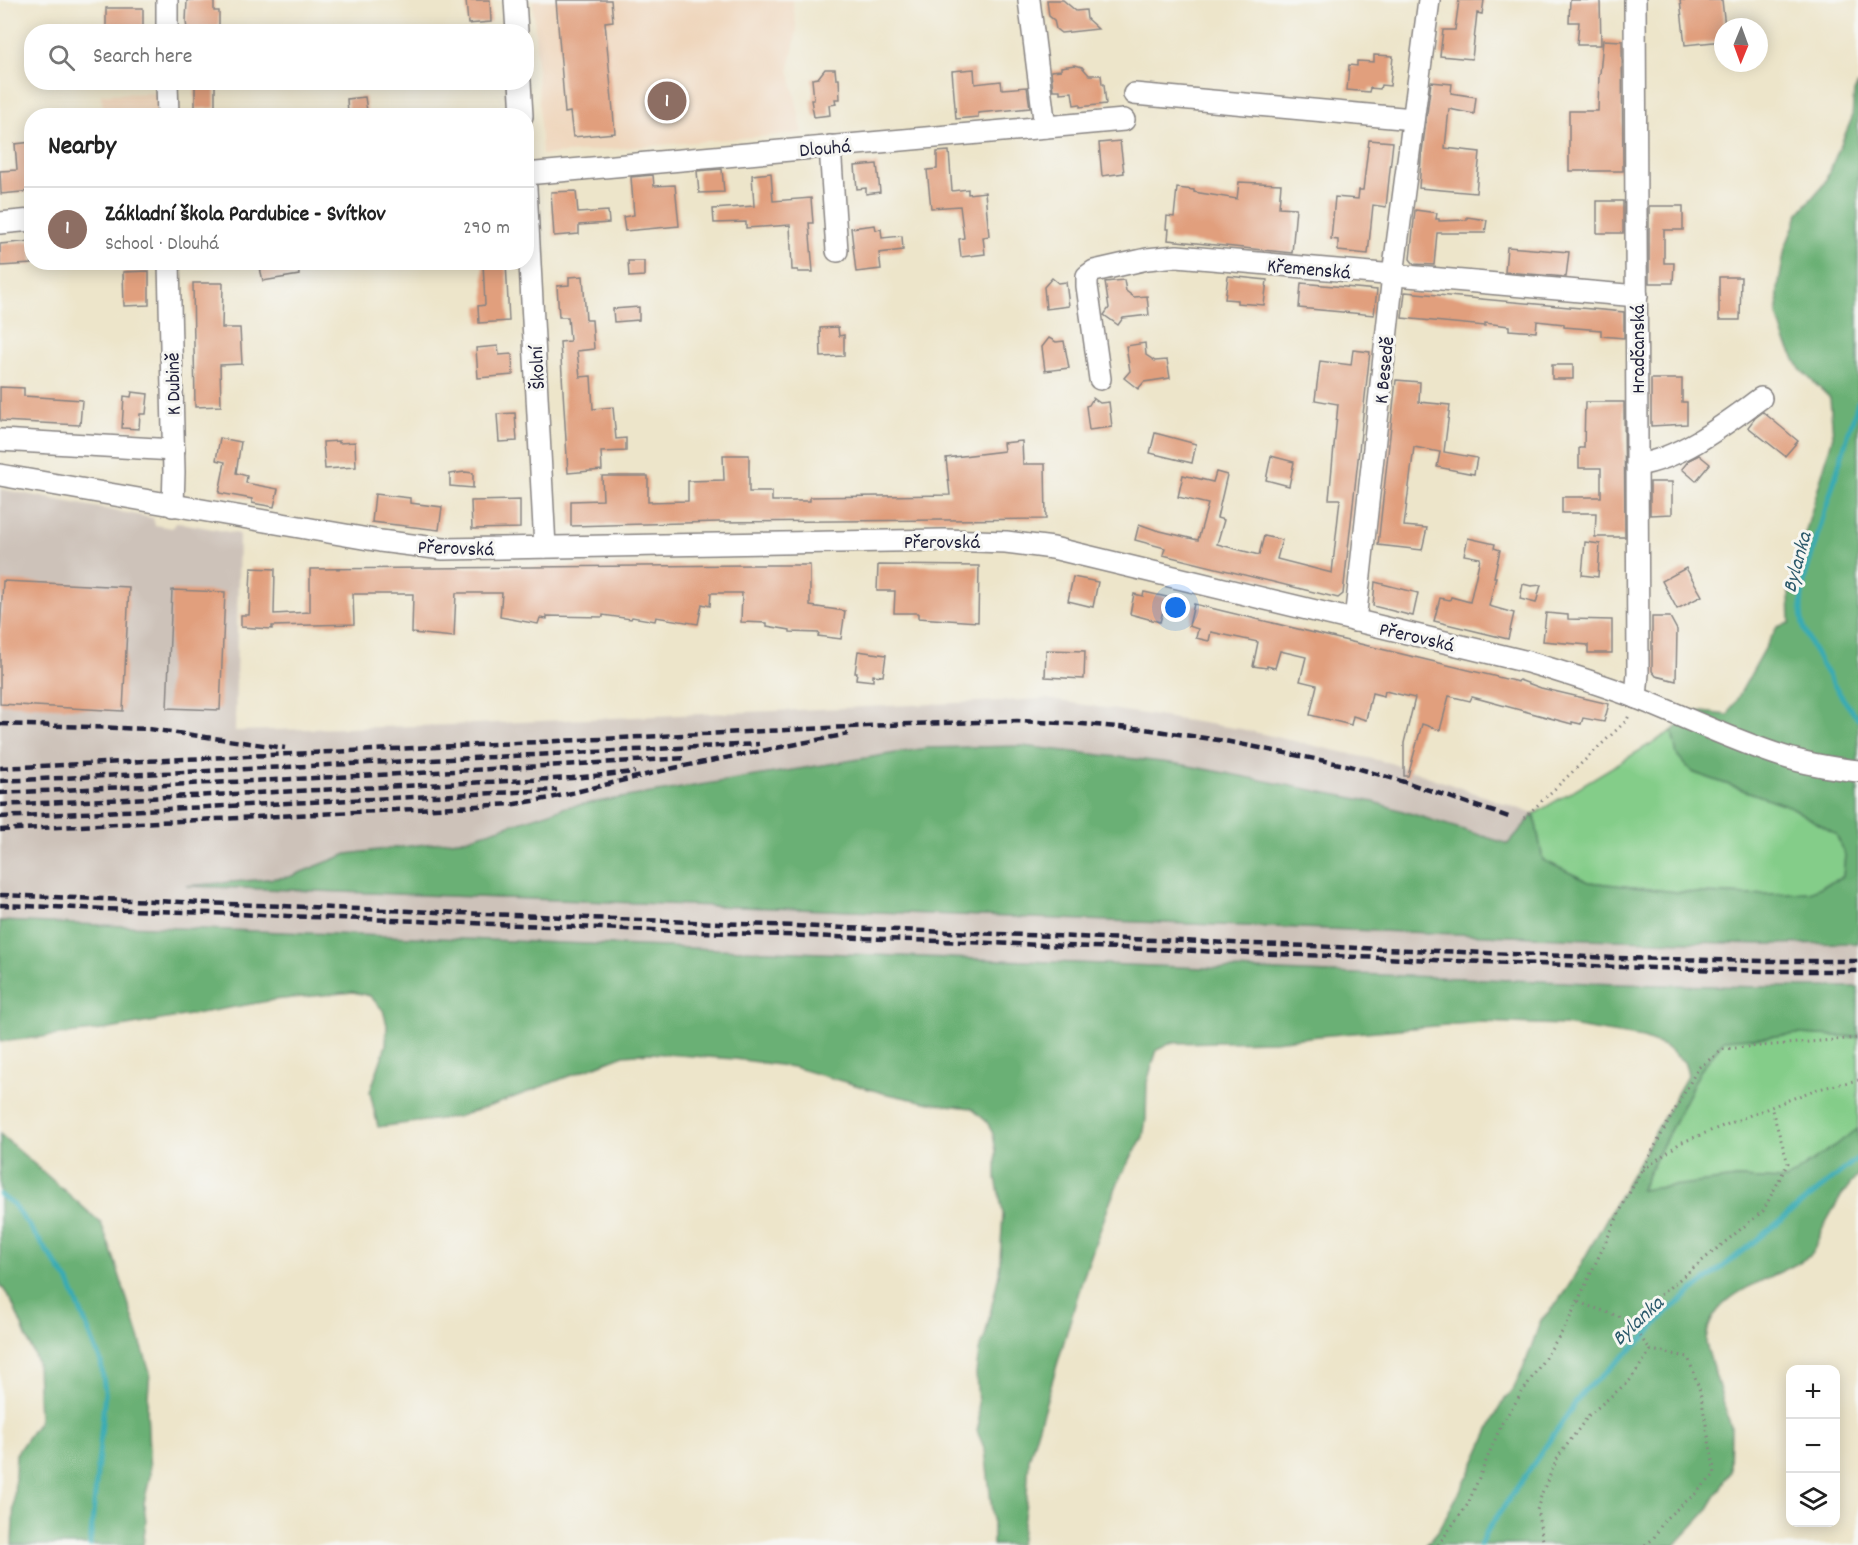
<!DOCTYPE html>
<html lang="en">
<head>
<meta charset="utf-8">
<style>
  :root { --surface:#fff; --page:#f6f6f6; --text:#222; --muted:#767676; --line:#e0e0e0; --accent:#0f766e }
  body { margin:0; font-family:Dekko,sans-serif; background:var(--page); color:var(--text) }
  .controls { position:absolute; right:18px; bottom:18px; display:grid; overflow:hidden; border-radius:12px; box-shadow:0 3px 15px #0003 }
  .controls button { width:54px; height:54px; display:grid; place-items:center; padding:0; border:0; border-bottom:2px solid var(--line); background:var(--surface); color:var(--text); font:30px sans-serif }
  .compass { position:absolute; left:1714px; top:18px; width:54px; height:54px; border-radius:50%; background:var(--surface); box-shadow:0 3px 15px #0003; rotate:181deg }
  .you { position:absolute; left:1176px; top:608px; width:21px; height:21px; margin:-15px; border:4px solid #fff; border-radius:50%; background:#1a73e8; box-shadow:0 0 0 9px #1a73e833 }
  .badge { display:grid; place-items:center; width:39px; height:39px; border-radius:50%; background:var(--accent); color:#fff; font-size:20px; font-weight:700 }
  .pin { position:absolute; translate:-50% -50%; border:3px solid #fff; box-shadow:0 2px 6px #0006 }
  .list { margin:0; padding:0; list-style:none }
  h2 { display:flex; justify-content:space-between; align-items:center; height:78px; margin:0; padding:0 24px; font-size:26px }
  h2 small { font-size:20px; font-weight:400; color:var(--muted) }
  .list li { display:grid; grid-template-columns:39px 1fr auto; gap:18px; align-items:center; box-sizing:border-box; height:84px; padding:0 24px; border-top:2px solid var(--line) }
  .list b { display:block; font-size:22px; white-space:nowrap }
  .list p { margin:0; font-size:20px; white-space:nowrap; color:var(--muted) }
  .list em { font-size:20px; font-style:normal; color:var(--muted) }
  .icon { flex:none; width:33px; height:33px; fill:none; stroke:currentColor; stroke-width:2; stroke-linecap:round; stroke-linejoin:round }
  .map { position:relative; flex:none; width:1858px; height:1545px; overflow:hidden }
  .search { position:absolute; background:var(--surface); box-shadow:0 3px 15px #0003; left:24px; top:24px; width:510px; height:66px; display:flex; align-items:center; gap:15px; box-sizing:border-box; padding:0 21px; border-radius:24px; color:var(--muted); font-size:22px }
  .panel { position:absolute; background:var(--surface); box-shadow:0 3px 15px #0003; left:24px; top:108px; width:510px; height:162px; border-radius:24px }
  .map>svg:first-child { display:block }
</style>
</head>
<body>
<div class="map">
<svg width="1858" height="1545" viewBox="0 0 1858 1545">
  <rect width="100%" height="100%" fill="#f6f6f2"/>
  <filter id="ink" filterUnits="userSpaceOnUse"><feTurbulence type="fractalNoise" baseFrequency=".0167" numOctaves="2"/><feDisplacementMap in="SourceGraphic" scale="12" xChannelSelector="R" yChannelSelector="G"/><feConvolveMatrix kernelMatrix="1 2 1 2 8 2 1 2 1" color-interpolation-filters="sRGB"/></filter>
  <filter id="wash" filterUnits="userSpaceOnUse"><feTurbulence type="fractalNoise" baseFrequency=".008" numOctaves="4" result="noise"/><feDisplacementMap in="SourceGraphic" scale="24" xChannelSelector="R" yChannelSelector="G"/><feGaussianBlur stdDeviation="1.35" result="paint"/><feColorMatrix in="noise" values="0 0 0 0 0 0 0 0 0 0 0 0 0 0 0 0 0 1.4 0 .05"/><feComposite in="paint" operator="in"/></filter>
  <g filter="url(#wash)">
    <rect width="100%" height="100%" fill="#ede5ca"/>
    <g fill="#efd6bc">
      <polygon points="533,0 792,0 797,30 789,69 803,133 542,155"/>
      <polygon points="158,93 158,115 104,115 101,94"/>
    </g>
    <polygon fill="#cdc2b9" points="0,489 153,518 155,525 172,528 177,522 239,534 235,731 450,725 1046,699 1241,729 1390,763 1534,814 1508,844 1374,802 1179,764 1022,746 927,748 566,807 466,839 347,854 289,877 193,886 1616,940 1764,944 1858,943 1858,987 1763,987 1615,984 0,921"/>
    <g fill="#84cd89" stroke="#537862" stroke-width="1.5">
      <polygon points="1672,731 1677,755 1692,772 1789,806 1836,834 1845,855 1843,877 1810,892 1750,895 1676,892 1589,882 1543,860 1534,814"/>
      <polygon points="1799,1034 1858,1037 1858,1129 1786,1180 1736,1178 1640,1191 1700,1071 1724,1040"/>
    </g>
    <g fill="#6bb075" stroke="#466958" stroke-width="1.5">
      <polygon points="1858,84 1858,943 1764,944 1616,940 186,886 289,877 347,854 466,839 566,807 927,748 1022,746 1179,764 1374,802 1508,844 1534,814 1543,860 1589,882 1676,892 1750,895 1810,892 1843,877 1845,855 1836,834 1789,806 1692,772 1677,755 1672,731 1694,711 1728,715 1777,627 1790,623 1789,590 1833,436 1830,398 1800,369 1785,340 1777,315 1778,289 1785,248 1799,213 1824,184 1852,118 1854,92"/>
      <path d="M0,921L1615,984L1763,987H1858V1037L1799,1034L1724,1040L1700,1071L1640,1190L1736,1178L1786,1180L1858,1129V1176C1844,1189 1833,1209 1824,1226C1819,1234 1817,1249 1810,1255C1806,1259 1799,1262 1794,1265C1760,1284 1706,1296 1706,1344L1731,1427L1730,1472L1706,1512L1675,1545H1426L1438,1531L1468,1476L1500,1406L1514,1387L1525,1364L1541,1320L1556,1304L1568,1287L1688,1074L1684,1062L1664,1046L1643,1038L1564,1025L1481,1022L1319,1036L1274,1041L1171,1043L1157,1050L1147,1082L1146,1119L1143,1137L1121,1175L1109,1205L1082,1281L1029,1459L1027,1495L1020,1545H993V1520L985,1450L977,1431L979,1423L976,1373L979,1351L985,1336L999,1274L1003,1214L996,1178V1151L993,1134L987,1122L971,1108L930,1103L883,1093L793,1067L735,1059L650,1053L624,1055L499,1103L457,1117L378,1127L370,1092L386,1045L387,1025L383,1010L370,996L353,992L274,1000L110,1029L0,1042Z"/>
      <polygon points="0,1134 101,1223 114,1258 150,1372 147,1408 150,1476 144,1503 146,1522 143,1545 12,1545 16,1454 39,1421 37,1362 11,1300 0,1284"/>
    </g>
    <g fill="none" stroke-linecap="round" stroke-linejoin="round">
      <g stroke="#39abb4" stroke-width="5">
        <path d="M1858,402L1805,577C1802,593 1799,609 1803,625C1811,652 1840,696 1858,719"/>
        <polyline points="0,1195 13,1204 69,1282 101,1362 105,1392 90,1545"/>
        <polyline points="1480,1545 1485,1534 1583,1392 1644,1338 1668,1311 1858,1158"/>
      </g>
    </g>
    <g id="blocks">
      <g fill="#e19f7d">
        <polygon points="187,0 214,0 214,11 219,11 219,27 187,29 186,22"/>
        <polygon points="466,0 490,0 491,22 468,24"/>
        <polygon points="556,0 611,0 613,21 605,22 615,133 573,137 570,112 565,113"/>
        <polygon points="1047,0 1063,0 1076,11 1086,10 1087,19 1098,29 1061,33 1056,29 1054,20 1049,16"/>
        <polygon points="1459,0 1484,0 1482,14 1477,13 1472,59 1440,56 1443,30 1455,30"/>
        <polygon points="1570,0 1600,0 1601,45 1577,45 1579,22 1569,22"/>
        <polygon points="1680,0 1722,0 1725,27 1723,27 1723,41 1685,45"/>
        <polygon points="106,8 143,8 143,30 106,31"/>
        <polygon points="1603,40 1622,41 1623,171 1569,171 1569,111 1598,111 1599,74 1600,74"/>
        <polygon points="1374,55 1393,56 1390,86 1381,85 1380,89 1370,88 1369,92 1347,90 1349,65 1357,66 1357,61 1374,62"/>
        <polygon points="1075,65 1082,67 1089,75 1101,75 1102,84 1104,84 1106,104 1080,107 1080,104 1074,105 1072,92 1060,93 1060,90 1053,90 1051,71 1061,70 1061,67"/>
        <polygon points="825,69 835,69 836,79 839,79 840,99 835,99 836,104 829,105 830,115 814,117 811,100 814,100 812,79 818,78"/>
        <polygon points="974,69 975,84 1001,81 1002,89 1027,87 1030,108 978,113 978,117 956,119 952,71"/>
        <polygon points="195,82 215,82 215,108 195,109"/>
        <polygon points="1431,82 1452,84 1451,93 1476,97 1474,114 1449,109 1445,148 1480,152 1476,193 1419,188 1421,160"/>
        <polygon points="365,97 367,111 348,113 347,99"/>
        <polygon points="1369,140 1393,142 1386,207 1373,205 1368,254 1338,251 1338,240 1331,239 1335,197 1358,199 1359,190 1363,190"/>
        <polygon points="1120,141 1124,173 1102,176 1099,143"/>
        <polygon points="32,142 32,191 1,194 0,171 17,170 15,144"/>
        <polygon points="949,151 952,191 968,189 968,194 985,192 989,236 983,237 985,254 961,257 959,239 964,238 960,206 931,208 927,170 937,169 937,152"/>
        <polygon points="877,164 880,192 866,194 866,188 857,189 855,166"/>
        <polygon points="722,169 724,192 699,193 697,171"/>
        <polygon points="771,173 773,201 811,198 813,223 809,223 813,272 798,272 798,270 792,270 790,225 746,228 746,222 714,223 713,209 754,206 752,175"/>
        <polygon points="653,175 654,186 675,185 679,226 625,231 623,217 634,215 631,177"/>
        <polygon points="1239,182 1281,184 1279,207 1296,208 1292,253 1168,240 1169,229 1166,229 1167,216 1174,217 1177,188 1194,190 1194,192 1237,199"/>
        <polygon points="576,191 578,213 608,211 609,223 579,225 579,234 554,236 551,192"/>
        <rect x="1597" y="201" width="26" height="32"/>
        <polygon points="1649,206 1683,206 1683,230 1664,230 1664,263 1674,263 1673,283 1649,283"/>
        <polygon points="1415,210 1437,213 1436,219 1439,219 1439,221 1467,220 1467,217 1487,220 1485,233 1437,233 1434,265 1414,264 1410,259"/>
        <polygon points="875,225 876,230 881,229 882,238 902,236 903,250 879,253 881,269 856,272 851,228"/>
        <polygon points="32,241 32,264 0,266 0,244"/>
        <polygon points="1507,247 1569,252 1566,277 1505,272"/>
        <polygon points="628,261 644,261 644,276 629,277"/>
        <polygon points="287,262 298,262 299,275 263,281 260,268"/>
        <polygon points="483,262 506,262 509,321 479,323 478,306 485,305"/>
        <polygon points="149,271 149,305 124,306 123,272"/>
        <polygon points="583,276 586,320 592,320 594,349 577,351 580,377 591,376 593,409 613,407 616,439 626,438 626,451 601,452 602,470 568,473 560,342 570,341 568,317 559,317 557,286 569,285 569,277"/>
        <polygon points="1228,276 1267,280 1264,305 1237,303 1237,300 1225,299"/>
        <polygon points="1719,277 1741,277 1740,320 1719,320"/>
        <polygon points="1052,278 1058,283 1066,282 1069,306 1046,309 1044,287"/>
        <polygon points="1124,280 1126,291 1134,297 1147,296 1149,315 1123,318 1118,325 1104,315 1109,308 1105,282"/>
        <polygon points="193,283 223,283 222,328 240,328 242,364 220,365 221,406 195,407"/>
        <polygon points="1301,283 1377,290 1374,315 1299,308"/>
        <polygon points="1405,292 1624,312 1624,338 1601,336 1601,330 1564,327 1564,324 1537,321 1536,332 1509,330 1509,326 1485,323 1485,326 1402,318"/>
        <polygon points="639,307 639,320 614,322 613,309"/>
        <polygon points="838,327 839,336 844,335 844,356 821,357 820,328"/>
        <polygon points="1049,338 1056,342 1064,341 1069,368 1045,371 1042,347"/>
        <polygon points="1145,343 1146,355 1155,361 1167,360 1170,378 1144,382 1138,389 1124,378 1130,371 1126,346"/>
        <polygon points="498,346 499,355 512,354 513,375 478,378 476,348"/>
        <polygon points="1353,350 1370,352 1343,594 1338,598 1163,555 1165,548 1135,540 1139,524 1156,530 1198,540 1208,504 1178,497 1183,475 1213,482 1216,472 1227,475 1217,518 1224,520 1217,544 1259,555 1264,536 1282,540 1277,559 1332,573 1340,499 1329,499 1338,404 1315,400 1320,361 1351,365"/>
        <rect x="1552" y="365" width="21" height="14"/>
        <polygon points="1651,379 1682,379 1682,402 1687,402 1687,424 1651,426"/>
        <polygon points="1396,380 1420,382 1419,402 1450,405 1444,452 1477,458 1474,474 1437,467 1440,452 1414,447 1404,526 1427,528 1422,550 1378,545"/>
        <polygon points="0,387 24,388 24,396 82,400 80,425 1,421 0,418"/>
        <polygon points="132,392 148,394 146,414 140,414 139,429 122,428 124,396 131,397"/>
        <polygon points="1093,398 1100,403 1109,402 1112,427 1089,430 1086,406 1089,405"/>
        <polygon points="1585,402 1624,402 1625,537 1595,537 1596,513 1562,513 1562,497 1601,497 1601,468 1579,468 1579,448 1584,448"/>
        <polygon points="1763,412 1798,441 1785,456 1748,427 1755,418"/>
        <polygon points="515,413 517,441 499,442 497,414"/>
        <polygon points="1155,433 1196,444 1192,463 1150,453"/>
        <polygon points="220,438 241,442 236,473 247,476 246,483 278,489 274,507 252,503 252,499 219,493 225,462 216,460"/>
        <polygon points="339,441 339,443 355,442 356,467 325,469 323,442"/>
        <polygon points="1022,441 1023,464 1045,464 1046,519 719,522 571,526 571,501 603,500 602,476 648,476 648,502 688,501 688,481 724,480 723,455 749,455 749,492 772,492 772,501 810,501 810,497 950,495 946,458 1004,451 1003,443"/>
        <polygon points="1699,455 1710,464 1696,481 1682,469 1689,460"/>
        <polygon points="1271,456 1294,462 1289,486 1266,480"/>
        <polygon points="465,472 473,473 473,488 450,486 450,474"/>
        <polygon points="1650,482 1672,482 1672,514 1650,515"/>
        <polygon points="375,494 410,498 410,503 442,507 439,530 372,522"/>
        <polygon points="520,500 520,528 472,529 471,501"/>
        <polygon points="1468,538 1495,544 1494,548 1500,550 1494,577 1496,577 1489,606 1514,613 1508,639 1434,621 1440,598 1450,600 1451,597 1470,602 1480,558 1464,555"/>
        <polygon points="1585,542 1600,544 1598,577 1582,575"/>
        <polygon points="753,565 810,565 810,606 845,611 841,639 818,636 819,633 790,632 790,630 767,626 767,623 741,622 742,593 711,593 710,606 702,604 698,624 656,617 655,621 632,617 631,619 603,615 603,617 547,616 547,619 540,618 538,624 500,617 502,593 456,593 454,637 412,633 413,594 353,594 354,624 272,626 272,629 241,627 241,615 249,615 251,568 275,569 274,614 310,612 310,569"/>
        <polygon points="878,565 979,566 978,622 918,618 918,613 894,613 895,591 877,591"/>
        <polygon points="1686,568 1702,596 1677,609 1662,581"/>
        <polygon points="1073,577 1098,582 1093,607 1068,601"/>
        <polygon points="3,581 129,587 123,711 0,704 0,633"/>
        <polygon points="1375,582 1418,593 1413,616 1373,606"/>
        <polygon points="1523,584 1531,586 1541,585 1536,603 1520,599"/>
        <polygon points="172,590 225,592 220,710 167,708"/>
        <polygon points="1144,592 1167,597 1160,622 1130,614 1134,594 1143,596"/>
        <polygon points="1194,604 1518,682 1519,680 1541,688 1609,704 1604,722 1583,718 1581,724 1572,722 1572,724 1472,697 1470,701 1449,696 1440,730 1422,724 1408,776 1404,776 1404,743 1415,698 1385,691 1384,696 1372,693 1366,720 1353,716 1351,725 1310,715 1317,685 1300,681 1306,657 1280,651 1275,668 1267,666 1267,668 1253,666 1258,642 1211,632 1209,641 1196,638 1198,629 1189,626"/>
        <polygon points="1546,613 1568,615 1568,619 1612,620 1612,653 1588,653 1588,645 1543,641"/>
        <polygon points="1652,617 1670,617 1677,630 1676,681 1656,676 1652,671"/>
        <polygon points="1046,650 1085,651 1084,679 1045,677"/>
        <polygon points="858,651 886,655 883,676 873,675 873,681 856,679 857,673 855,673"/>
      </g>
    </g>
  </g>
  <g filter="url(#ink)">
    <use href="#blocks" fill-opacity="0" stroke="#888482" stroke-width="1.5"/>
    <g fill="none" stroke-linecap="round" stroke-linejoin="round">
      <g stroke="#888482" stroke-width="24">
        <g id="minor">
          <polyline points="167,0 167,32"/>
          <polyline points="515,0 517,32"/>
          <polyline points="1029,0 1045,127"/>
          <polyline points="1635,0 1638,673 1636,698"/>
          <polyline points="167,82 168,116"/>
          <polyline points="520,82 522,116"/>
          <polyline points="1134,94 1413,119"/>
          <polyline points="830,146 837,251"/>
          <polyline points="526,174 1124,120"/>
          <polyline points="526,188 545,547"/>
          <polyline points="0,223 32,220"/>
          <polyline points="169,262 174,472 173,506"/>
          <polyline points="1100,379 1087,286 1087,276 1094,271 1147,259 1177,256 1637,296"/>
          <polyline points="0,440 174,450"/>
          <path d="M1637,465C1682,458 1725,424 1761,398"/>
          <path d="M0,475L380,541L443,549L944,540L1006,542L1053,548L1528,662C1564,673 1601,684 1637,698C1685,717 1732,740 1782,756C1806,764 1832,768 1858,771"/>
          <polyline points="1355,621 1393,275 1429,0"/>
        </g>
      </g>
      <g stroke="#888482" stroke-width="3" stroke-dasharray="1.5 4.5" stroke-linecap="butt">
        <polyline points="1524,818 1627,720 1630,713"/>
        <polyline points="1643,1170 1680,1143 1814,1090 1858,1080"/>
        <polyline points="1629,1323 1654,1300 1763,1211 1788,1163 1771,1107"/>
        <polyline points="1438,1545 1468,1504 1502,1423 1566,1326 1625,1201 1698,1068 1724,1049 1858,1038"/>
        <polyline points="1544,1545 1537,1510 1542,1493 1558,1457 1589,1415 1630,1380 1651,1350 1624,1318 1577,1302"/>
        <polyline points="1645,1545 1653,1539 1665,1519 1695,1494 1715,1474 1700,1391 1688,1357 1651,1350"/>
      </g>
      <use href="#minor" stroke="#fff" stroke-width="21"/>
      <g stroke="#22223b" stroke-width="4.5" stroke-dasharray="9 4.5" stroke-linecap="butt">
        <polyline points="0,724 149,729 285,748"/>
        <polyline points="0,768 910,724 1017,721 1082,724 1144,729 1225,741 1350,766 1411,784 1509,817"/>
        <polyline points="0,781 759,744"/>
        <polyline points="0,793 399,774 686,758"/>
        <polyline points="0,805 572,778 635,772"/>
        <polyline points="0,817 557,790"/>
        <polyline points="0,830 515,804 551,798 674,768 848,734"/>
        <polyline points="0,895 1616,958 1763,961 1858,961"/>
        <polyline points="0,905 1616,967 1767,971 1858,971"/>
      </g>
    </g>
  </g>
  <g text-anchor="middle" stroke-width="6" stroke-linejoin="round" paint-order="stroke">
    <g font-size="20" fill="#22223b" stroke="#f6f6f2">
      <text transform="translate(825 147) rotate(-5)" y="7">Dlouhá</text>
      <text transform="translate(1309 268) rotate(5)" y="7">Křemenská</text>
      <text transform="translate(1637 349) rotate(-90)" y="7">Hradčanská</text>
      <text transform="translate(536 368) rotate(-93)" y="7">Školní</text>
      <text transform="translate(1383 370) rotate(-84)" y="7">K Besedě</text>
      <text transform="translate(172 384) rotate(-91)" y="7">K Dubině</text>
      <text x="942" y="548">Přerovská</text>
      <text transform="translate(456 547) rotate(2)" y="7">Přerovská</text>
      <text transform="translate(1417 636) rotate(13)" y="7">Přerovská</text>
    </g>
    <g font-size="21" font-style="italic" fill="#2b596b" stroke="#f6f6f2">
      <text transform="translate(1796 562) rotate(-75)" y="7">Bylanka</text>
      <text transform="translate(1637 1320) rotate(-43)" y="7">Bylanka</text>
    </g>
  </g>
</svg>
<div class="controls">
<button>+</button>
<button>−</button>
<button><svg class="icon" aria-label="layers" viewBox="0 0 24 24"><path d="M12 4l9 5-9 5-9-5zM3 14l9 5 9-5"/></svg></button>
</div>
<svg class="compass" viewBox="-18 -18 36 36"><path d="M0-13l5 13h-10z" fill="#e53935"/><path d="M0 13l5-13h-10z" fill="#767676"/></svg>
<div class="you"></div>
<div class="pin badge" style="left:667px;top:101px;background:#8d6e63">1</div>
<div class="search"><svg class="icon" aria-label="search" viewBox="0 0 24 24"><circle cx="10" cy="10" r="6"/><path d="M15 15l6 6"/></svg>Search here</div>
<section class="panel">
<h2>Nearby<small></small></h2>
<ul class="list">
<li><span class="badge" style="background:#8d6e63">1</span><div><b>Základní škola Pardubice - Svítkov</b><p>School · Dlouhá</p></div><em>290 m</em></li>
</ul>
</section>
</div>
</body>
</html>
